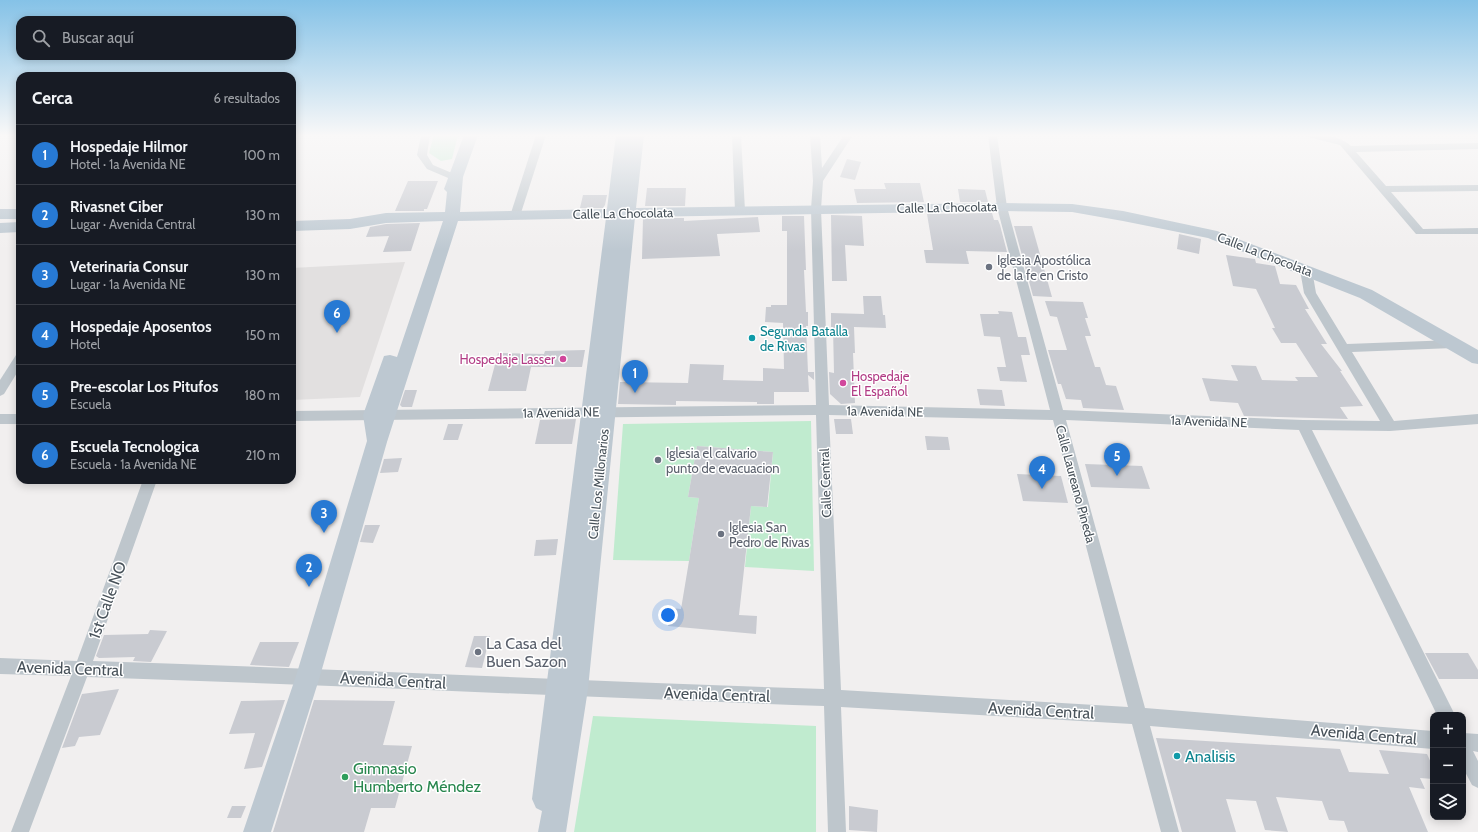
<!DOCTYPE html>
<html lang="es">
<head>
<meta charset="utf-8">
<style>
  :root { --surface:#171b24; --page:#242831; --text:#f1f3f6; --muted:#9ea1a6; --line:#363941; --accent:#2779d3 }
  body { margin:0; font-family:Cabin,sans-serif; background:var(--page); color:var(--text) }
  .controls { position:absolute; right:12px; bottom:12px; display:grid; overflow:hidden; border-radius:8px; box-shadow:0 2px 10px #0003 }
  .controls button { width:36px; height:36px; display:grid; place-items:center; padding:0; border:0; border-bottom:1px solid var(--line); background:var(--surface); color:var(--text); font:20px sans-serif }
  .you { position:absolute; left:668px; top:615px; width:14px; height:14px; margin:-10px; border:3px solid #fff; border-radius:50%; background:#1a73e8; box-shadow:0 0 0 6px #1a73e833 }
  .badge { display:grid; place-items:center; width:26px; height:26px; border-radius:50%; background:var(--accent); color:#fff; font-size:13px; font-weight:700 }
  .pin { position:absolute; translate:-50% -33px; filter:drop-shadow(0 1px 2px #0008) }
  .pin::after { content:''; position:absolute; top:21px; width:14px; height:12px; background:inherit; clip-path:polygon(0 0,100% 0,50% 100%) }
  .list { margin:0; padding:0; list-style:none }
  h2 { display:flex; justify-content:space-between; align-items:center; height:52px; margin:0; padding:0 16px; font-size:17px }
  h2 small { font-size:13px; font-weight:400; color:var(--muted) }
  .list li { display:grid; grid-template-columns:26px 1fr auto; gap:12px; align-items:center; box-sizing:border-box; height:60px; padding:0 16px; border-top:1px solid var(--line) }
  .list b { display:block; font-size:15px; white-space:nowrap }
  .list p { margin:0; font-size:13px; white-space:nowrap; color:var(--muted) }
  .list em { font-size:13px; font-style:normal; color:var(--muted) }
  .icon { flex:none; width:22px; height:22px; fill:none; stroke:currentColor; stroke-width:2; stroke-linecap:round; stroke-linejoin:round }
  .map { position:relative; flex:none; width:1478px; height:832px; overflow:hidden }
  .search { position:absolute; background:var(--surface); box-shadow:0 2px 10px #0003; left:16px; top:16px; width:280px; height:44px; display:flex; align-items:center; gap:10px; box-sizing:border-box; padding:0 14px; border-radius:12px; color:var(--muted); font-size:15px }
  .panel { position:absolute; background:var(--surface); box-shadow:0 2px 10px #0003; left:16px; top:72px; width:280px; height:412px; border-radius:12px }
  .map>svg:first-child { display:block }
</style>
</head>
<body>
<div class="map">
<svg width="1478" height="832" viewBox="0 0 1478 832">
  <rect width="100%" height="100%" fill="#f1efef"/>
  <polygon fill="#e2e0e0" points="405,262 360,397 292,400 292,268"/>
  <g fill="#c0ebcf">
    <polygon points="434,135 458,135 452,159 441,161 429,153"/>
    <polygon points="811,421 814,571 745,567 751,506 768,507 773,452 697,446 688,497 699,498 689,561 613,560 623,424"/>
    <polygon points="593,716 816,726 816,832 574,832"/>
  </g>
  <g fill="#c9cbd1">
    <polygon points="847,159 861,162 855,180 840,177"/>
    <polygon points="408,181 438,181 427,209 424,209 424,211 395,211"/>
    <polygon points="884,183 920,183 924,202 857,203 854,189 886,189"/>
    <polygon points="647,188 686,188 685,206 645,206"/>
    <polygon points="958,189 985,190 988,202 960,202"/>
    <polygon points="583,195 607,195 605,205 603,208 580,208"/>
    <polygon points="992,213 994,220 998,220 1000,225 1007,252 966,251 969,264 926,263 924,250 933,250 927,214"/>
    <polygon points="831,215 862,216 864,246 845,245 847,281 832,281"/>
    <polygon points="782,216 804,216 806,270 804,270 806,312 808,312 808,326 806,326 808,372 814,372 814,380 808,375 809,392 774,392 774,404 757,404 757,402 676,401 676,405 618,404 620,382 688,383 690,364 724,365 723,380 763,381 763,368 784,369 783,323 765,322 766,307 771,307 771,305 787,305 787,231 782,231"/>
    <polygon points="758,217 760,232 717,234 720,256 642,259 643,218 684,218 684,221"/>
    <polygon points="420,223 411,251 383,252 389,236 366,237 370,227 386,224"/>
    <polygon points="1014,226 1032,226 1052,297 1033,296"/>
    <polygon points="1179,234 1201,239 1199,254 1177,249"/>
    <polygon points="1226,255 1255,259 1256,263 1275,266 1280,284 1296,285 1309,309 1305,309 1327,344 1321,344 1342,371 1340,371 1363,406 1340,407 1348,419 1244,416 1238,403 1210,401 1202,378 1238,381 1231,365 1256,366 1262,380 1298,381 1295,377 1318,377 1296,343 1281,343 1272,328 1275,328 1256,289 1233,286"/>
    <polygon points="863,296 881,296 883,315 885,315 886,328 854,327 855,353 853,353 855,403 841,404 830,394 829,372 834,373 833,327 831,327 831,313 864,314"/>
    <polygon points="1045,301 1083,302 1088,318 1085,318 1091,336 1085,336 1095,367 1100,367 1106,385 1116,386 1124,410 1083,408 1081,400 1066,399 1061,384 1058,384 1048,350 1067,350 1057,317 1050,316"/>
    <polygon points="998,311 1012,312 1018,337 1026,337 1030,355 1021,355 1027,382 1000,381 997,367 1006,367 1000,337 984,336 980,314 999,314"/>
    <polygon points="585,350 582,367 531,367 526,391 488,391 498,353 544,354 545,351"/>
    <polygon points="977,389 1002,390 1005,406 980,405"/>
    <polygon points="405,390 417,390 412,407 402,407 400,405"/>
    <polygon points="576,419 572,444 535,444 540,420"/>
    <polygon points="834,419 851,419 853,434 836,434"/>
    <polygon points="448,424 463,424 458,440 443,440"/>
    <polygon points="925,436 948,437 950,450 927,450"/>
    <polygon points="697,446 773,452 767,507 751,506 739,615 757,616 756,634 668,626 671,608 681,609 689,561 699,498 688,497"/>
    <polygon points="402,458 398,472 380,473 384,459"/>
    <polygon points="1085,464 1142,466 1150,489 1091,487"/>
    <polygon points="1017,474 1061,476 1068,503 1023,501"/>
    <polygon points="365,525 380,525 373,543 360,542"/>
    <polygon points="558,539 556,555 534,556 536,540"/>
    <polygon points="150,630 167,631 151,662 133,661 135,657 99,658 96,656 104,635 148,634"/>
    <polygon points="474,636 490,636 482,668 465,667"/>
    <polygon points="260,642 299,642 289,667 250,665"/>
    <polygon points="1425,653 1468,653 1478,670 1478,679 1439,679"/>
    <polygon points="119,689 100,735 79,737 75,746 62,748 82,694"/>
    <polygon points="285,700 262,767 244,769 255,733 229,734 241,701"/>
    <polygon points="314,700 395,701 383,745 412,746 395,808 371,808 364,832 273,832"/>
    <polygon points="1156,738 1340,749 1349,772 1389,774 1379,750 1427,754 1433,767 1433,779 1420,778 1425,789 1409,787 1428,832 1348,832 1344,821 1329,820 1322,801 1276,797 1288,832 1265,830 1256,801 1226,799 1236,832 1182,832"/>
    <polygon points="232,806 246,806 241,818 227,818"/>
    <polygon points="849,806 878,810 877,832 849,830"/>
  </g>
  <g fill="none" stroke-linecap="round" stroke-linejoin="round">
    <g fill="#bec6cc" fill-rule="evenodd">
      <polygon points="421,135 430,135 427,155 433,165 459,176 461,178 459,180 453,180 427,169 417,155"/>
      <polygon points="536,135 546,135 520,216 515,219 511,218 510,216"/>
      <polygon points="732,135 741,135 745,211 740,214 735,211"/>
      <path d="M810,135H820L822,168L844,135H853L823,181L821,209L829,405L1050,410L997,207L988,135H997L1007,207L1063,410L1303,420L1380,421L1304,293L1300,270L1302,267H1310L1312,270L1316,293L1347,344L1453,340L1457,341L1459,344L1457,347L1453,348L1352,352L1394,421L1478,414V424L1390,431L1312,430L1455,715H1437L1299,430L1066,420L1145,708L1433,731V749L1150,726L1179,832H1161L1132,724L841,707L846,832H828L824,706C579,697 333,685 87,677L29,832H11L71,676L0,674V658L77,661L143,480H157L93,661C337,669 580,681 824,689L816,415L292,421V411L816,405L811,209L813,181ZM829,415L1053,420L1128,707L841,690Z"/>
      <path d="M1306,135C1321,134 1341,136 1351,146L1478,143V149L1356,152L1386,186L1478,185V191L1391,192L1423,229L1478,228V234H1416L1340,145L1308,137Z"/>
      <polygon points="20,354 20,368 4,394 0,396 0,380 16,355"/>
      <rect x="0" y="414" width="20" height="10"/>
      <polygon points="1463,733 1478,734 1478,752 1473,751 1478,761 1478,788 1472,785 1463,768"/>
    </g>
    <g fill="#bdc8d1" fill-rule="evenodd">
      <polygon points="464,135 478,135 463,177 460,212 607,209 616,135 630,135 625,183 630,135 644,135 636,208 1002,203 1072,204 1123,211 1217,231 1372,290 1478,350 1478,364 1472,363 1360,298 1208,238 1123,221 1072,212 1002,211 635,217 588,689 566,832 538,832 542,811 536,808 532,799 606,218 458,221 387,442 320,676 271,832 243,832 296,676 367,441 363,415 384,356 390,355 397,357 443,221 386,223 350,229 292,231 292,221 350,219 386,213 445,212 447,192 444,189"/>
      <rect x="0" y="209" width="20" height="10"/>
      <polygon points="20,222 20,232 0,233 0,223"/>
    </g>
  </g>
  <linearGradient id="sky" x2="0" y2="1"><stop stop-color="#85c2e7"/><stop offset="0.54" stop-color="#f9f8f8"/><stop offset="1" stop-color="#f9f8f8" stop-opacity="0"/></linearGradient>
  <rect width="1478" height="251" fill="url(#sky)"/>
  <g fill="#6b7280" stroke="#fff" stroke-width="1.5">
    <circle cx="989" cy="267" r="4"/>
    <circle cx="658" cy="460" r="4"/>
    <circle cx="721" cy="534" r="4"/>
    <circle cx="478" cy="652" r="4"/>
  </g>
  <g fill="#0f9aa8" stroke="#fff" stroke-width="1.5">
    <circle cx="752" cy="338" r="4"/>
    <circle cx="1177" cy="756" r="4"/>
  </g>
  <g fill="#d1479c" stroke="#fff" stroke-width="1.5">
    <circle cx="563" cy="359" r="4"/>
    <circle cx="843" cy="383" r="4"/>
  </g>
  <circle fill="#2e9e5b" stroke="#fff" stroke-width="1.5" cx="345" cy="777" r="4"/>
  <g text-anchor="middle" stroke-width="3" stroke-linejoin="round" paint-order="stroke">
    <g font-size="13" fill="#48525a" stroke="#fff">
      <text transform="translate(947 207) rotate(-1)" y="5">Calle La Chocolata</text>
      <text transform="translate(623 213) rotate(-1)" y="5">Calle La Chocolata</text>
      <text transform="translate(1265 254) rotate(21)" y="5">Calle La Chocolata</text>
      <text transform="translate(885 411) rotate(1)" y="5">1a Avenida NE</text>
      <text transform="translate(561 412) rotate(-1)" y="5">1a Avenida NE</text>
      <text transform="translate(1209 421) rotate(2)" y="5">1a Avenida NE</text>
      <text transform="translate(825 483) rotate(-92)" y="5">Calle Central</text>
      <text transform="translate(598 484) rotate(-84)" y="5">Calle Los Millonarios</text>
      <text transform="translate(1076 484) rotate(75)" y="5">Calle Laureano Pineda</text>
    </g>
    <g font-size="13" fill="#5b616d" stroke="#fff" text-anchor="start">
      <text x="997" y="265">Iglesia Apostólica<tspan x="997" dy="15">de la fe en Cristo</tspan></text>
      <text x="666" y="458">Iglesia el calvario<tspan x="666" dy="15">punto de evacuacion</tspan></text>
      <text x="729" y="532">Iglesia San<tspan x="729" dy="15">Pedro de Rivas</tspan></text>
    </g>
    <g font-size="13" fill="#0d838f" stroke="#fff" text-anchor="start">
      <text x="760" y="336">Segunda Batalla<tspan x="760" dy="15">de Rivas</tspan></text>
    </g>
    <g font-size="13" fill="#b23c85" stroke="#fff" text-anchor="end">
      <text x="555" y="364">Hospedaje Lasser</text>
      <text x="851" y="381" text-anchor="start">Hospedaje<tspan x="851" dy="15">El Español</tspan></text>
    </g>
    <g font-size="16" fill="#48525a" stroke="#fff">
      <text transform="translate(107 600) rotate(-70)" y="6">1st Calle NO</text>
      <text transform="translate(70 668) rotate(2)" y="6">Avenida Central</text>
      <text transform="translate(393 680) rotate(3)" y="6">Avenida Central</text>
      <text transform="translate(717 694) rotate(2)" y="6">Avenida Central</text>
      <text transform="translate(1041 710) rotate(3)" y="6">Avenida Central</text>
      <text transform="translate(1364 734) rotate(5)" y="6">Avenida Central</text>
    </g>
    <g font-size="16" fill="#5b616d" stroke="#fff" text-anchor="start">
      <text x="486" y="649">La Casa del<tspan x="486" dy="18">Buen Sazon</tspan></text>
    </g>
    <g font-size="16" fill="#0d838f" stroke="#fff" text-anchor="start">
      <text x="1185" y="762">Analisis</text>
    </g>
    <g font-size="16" fill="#27864d" stroke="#fff" text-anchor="start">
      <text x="353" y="774">Gimnasio<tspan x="353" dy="18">Humberto Méndez</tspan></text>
    </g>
  </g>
</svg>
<div class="controls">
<button>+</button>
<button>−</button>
<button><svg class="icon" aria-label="layers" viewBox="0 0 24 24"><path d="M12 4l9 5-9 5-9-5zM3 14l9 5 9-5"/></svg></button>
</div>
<div class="you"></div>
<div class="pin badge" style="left:635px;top:393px">1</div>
<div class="pin badge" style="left:309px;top:587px">2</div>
<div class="pin badge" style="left:324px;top:533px">3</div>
<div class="pin badge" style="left:1042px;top:489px">4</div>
<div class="pin badge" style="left:1117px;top:476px">5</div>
<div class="pin badge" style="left:337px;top:333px">6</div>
<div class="search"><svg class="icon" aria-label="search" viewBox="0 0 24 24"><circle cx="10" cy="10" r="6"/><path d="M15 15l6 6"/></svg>Buscar aquí</div>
<section class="panel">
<h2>Cerca<small>6 resultados</small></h2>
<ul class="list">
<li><span class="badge">1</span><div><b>Hospedaje Hilmor</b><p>Hotel · 1a Avenida NE</p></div><em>100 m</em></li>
<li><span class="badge">2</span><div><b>Rivasnet Ciber</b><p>Lugar · Avenida Central</p></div><em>130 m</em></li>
<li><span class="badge">3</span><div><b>Veterinaria Consur</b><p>Lugar · 1a Avenida NE</p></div><em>130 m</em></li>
<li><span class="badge">4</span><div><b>Hospedaje Aposentos</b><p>Hotel</p></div><em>150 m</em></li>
<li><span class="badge">5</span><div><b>Pre-escolar Los Pitufos</b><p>Escuela</p></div><em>180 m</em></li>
<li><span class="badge">6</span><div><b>Escuela Tecnologica</b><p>Escuela · 1a Avenida NE</p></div><em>210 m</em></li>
</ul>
</section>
</div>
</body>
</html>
